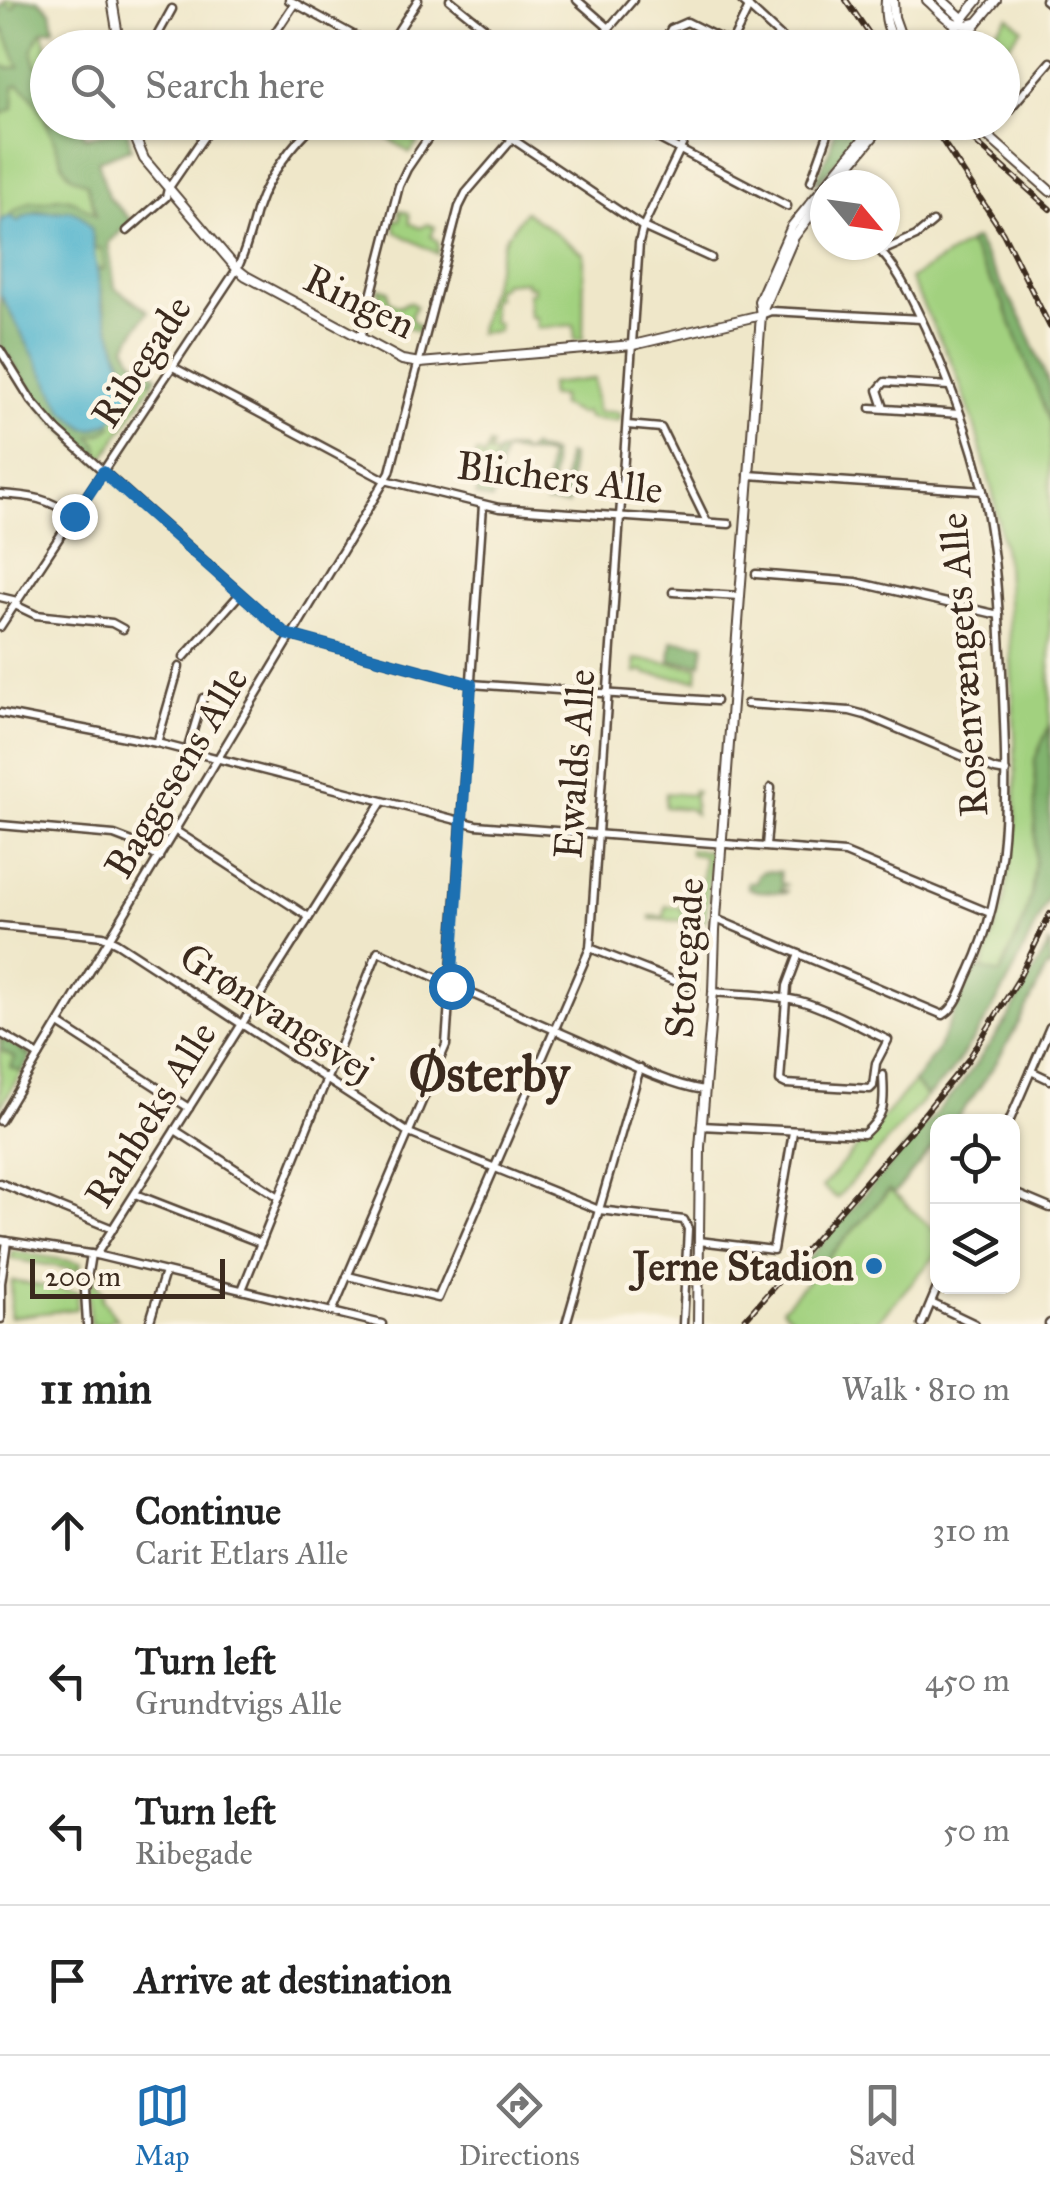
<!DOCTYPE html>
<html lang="en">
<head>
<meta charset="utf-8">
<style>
  :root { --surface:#fff; --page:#f2f2f2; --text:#222; --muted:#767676; --line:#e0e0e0; --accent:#1f6fb2 }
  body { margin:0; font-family:"IM FELL Great Primer",serif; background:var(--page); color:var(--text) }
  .controls { position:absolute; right:30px; bottom:30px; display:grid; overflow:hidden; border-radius:20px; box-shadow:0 2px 8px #0004 }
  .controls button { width:90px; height:90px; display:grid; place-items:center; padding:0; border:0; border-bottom:2px solid var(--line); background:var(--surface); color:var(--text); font:50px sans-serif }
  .compass { position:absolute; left:810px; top:170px; width:90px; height:90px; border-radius:50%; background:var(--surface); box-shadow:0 2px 8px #0004; rotate:119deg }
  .scale { position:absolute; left:30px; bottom:25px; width:195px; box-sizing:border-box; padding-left:10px; border:5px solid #3b2a1e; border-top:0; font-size:28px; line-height:35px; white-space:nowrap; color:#3b2a1e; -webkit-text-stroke:8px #fcf5e5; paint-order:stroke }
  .stop { position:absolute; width:30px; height:30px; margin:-22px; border:8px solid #1f6fb2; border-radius:50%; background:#fff }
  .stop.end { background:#1f6fb2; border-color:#fff; box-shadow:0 2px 10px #0008 }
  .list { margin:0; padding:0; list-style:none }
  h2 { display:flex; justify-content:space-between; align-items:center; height:130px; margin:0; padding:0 40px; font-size:42px }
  h2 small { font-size:32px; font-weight:400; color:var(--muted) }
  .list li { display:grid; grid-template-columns:65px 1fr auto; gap:30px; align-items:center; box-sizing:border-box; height:150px; padding:0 40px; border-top:2px solid var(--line) }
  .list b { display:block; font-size:38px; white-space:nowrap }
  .list p { margin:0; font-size:32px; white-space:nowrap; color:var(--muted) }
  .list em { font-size:32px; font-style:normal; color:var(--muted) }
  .icon { flex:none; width:55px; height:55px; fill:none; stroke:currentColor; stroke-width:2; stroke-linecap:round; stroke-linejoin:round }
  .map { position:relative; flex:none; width:1050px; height:1324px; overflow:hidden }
  .search { position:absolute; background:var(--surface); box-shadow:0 2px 8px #0004; left:30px; right:30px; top:30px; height:110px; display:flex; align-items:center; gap:25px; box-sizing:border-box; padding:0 35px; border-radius:55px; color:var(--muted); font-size:38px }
  .sheet { height:730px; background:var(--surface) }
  nav { display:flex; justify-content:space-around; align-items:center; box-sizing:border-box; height:140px; border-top:2px solid var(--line); background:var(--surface); font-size:28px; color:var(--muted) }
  nav a { display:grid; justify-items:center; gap:5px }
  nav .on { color:var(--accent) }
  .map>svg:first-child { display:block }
</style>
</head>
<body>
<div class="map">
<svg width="1050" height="1324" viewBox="0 0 1050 1324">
  <rect width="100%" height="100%" fill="#fcf5e5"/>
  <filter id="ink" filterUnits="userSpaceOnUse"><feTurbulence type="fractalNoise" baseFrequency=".01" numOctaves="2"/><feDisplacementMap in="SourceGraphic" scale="20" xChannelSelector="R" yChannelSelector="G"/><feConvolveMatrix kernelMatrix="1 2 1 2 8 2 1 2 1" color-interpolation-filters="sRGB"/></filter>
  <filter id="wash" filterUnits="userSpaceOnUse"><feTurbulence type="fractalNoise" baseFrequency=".0048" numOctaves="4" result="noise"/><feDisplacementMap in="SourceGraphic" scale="40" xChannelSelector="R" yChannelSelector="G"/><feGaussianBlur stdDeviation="2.25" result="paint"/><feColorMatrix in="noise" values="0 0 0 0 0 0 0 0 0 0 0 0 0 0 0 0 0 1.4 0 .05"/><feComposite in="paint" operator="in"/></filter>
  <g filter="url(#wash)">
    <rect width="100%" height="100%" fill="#efe7c9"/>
    <g fill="#a2d17f" stroke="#6e7e4e" stroke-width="2.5">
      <polygon points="6,0 38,0 51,11 54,29 43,31 48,52 48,122 80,123 85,137 127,129 131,149 98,160 108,197 132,221 108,243 115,288 148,311 126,345 133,360 157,376 100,464 61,428 36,399 0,344 0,8"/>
      <polygon points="1008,16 1022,28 1003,52 1002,48 982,47"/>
      <polygon points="389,123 418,142 410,153 382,134"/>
      <polygon points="399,210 409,213 410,223 420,228 428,224 435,227 431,236 438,242 438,254 396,232 394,219 400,220 401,214 398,213"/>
      <polygon points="525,211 584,254 583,339 575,340 574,325 537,328 536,317 530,317 528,293 533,292 533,286 527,286 526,281 502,283 502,287 495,288 496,298 491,299 493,323 498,323 498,331 478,333 504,240"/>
      <polygon points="968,243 1003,302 1050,423 1050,724 1035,759 1035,861 1031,895 1023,923 1000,975 982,969 1004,903 1016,824 1015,736 1006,564 993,494 973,420 954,367 910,279"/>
      <polygon points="379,288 388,291 389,301 399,306 409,302 416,306 411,316 413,322 419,326 418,332 375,310 374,299 379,299 381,294 378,291"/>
      <polygon points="594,379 597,412 617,412 620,415 618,421 593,419 587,417 585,412 579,414 560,405 561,396 550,396 549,384"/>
      <polygon points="489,445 492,446 489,454 496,454 496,473 491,472 487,480 482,481 476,472 479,470 482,461 473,466 477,453 481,454 484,458"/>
      <polygon points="635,659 698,667 697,680 647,674 644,671 636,673"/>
      <polygon points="693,790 697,792 694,796 695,814 689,809 665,807 666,793 692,795"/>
      <polygon points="690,849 707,851 711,855 706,922 651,919 651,916 664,917 666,906 681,907 682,912 694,913 695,910 700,910 704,856 690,854"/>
      <polygon points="0,1037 32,1055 0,1108"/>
      <polygon points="914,1082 926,1097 837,1198 822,1187"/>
      <polygon points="890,1190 937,1233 937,1254 875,1324 860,1324 853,1319 848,1324 798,1324 782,1309"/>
      <polygon points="12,1251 81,1263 79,1270 11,1259"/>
      <polygon points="92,1276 104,1294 102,1299 117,1319 112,1319 106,1324 90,1324 89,1297"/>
      <polygon points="12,1281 78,1292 76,1309 10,1317"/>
    </g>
    <g fill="#81b36e" stroke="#5e6e46" stroke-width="2.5">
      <path d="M18,0H38L51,11L54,29L43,31C33,43 29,52 37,66L47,68L48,122L80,123L85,137L127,129L131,149L98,160L108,197L132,221L108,243L115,288L148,311L126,345L133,360L157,376L154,381L138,379L133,381C112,347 103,311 97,270L104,269L101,248L95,250L91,228L76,212L39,211L23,217L21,221L17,222L11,216L12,212L32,201C43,204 47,200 58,198C73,196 85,208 96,215L87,184L71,176L64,167C54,143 41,97 18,84L14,87L13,109L0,115V64L8,68L19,67L4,30L0,34V8L4,3L13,9Z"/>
      <polygon points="851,123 868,123 818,183 816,182 830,149 835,126 846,131"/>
      <polygon points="975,239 1023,321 1042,367 1050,387 1050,423 1003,302 968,243"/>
      <path d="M0,294L30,349L93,429L110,422L113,426L101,434L91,436C98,444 101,450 96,460L47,414L0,344Z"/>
      <polygon points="532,447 535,450 551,453 553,467 551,498 563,498 566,455 571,456 568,505 546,503 548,455 504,451 492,500 476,496 478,489 487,487 491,472 496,472 490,466 495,460 498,452 518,448 524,453"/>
      <polygon points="672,641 704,644 701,664 670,661"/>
      <polygon points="1050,724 1050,894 1011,977 985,1022 949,1075 927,1097 914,1082 936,1052 974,969 982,969 1000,974 1023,923 1031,895 1035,862 1035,759"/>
      <polygon points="764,871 780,872 781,883 786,885 781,887 781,890 787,891 786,893 757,891 748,888 748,883 756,883 758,875"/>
      <path d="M1050,942V968L1047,967C1021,1021 993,1075 954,1121L938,1122L937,1142L894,1194L889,1190L810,1278L801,1267L963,1082L1007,1020Z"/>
      <polygon points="3,1038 29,1056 29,1059 22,1072 10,1067 15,1058 0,1049"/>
    </g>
    <path fill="#4fb4cd" stroke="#456f76" stroke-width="2.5" d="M70,210L80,215L91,228L102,305L123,366L133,381L134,387L131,398L110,422L93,429L85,428L64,411L0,294V220L11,216L18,222C31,208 52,214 70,210Z"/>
  </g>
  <g filter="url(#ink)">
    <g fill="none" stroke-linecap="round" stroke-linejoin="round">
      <g stroke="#564638" stroke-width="11">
        <g id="street">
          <polyline points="289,0 377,48"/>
          <polyline points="450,0 510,48"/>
          <polyline points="577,0 609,28"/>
          <polyline points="741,0 793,48"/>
          <polyline points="1045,0 1050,4"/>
          <polyline points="730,46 749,7"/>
          <polyline points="148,48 151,47 172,9"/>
          <polyline points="265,48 295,3"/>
          <polyline points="387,48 418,0"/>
          <polyline points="592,48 633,0"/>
          <polyline points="661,48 671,29 687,22 731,44"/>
          <polyline points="1002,118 1050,62"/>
          <polyline points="487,122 643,227 711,258"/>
          <polyline points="627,122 787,206"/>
          <polyline points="987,136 999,122"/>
          <polyline points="811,181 827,137 830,122"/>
          <polyline points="810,215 825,223"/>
          <polyline points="127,231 166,197 168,189 214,122"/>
          <polyline points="882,251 916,236 933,222"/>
          <polyline points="761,315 771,311 921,319"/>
          <polyline points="360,339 399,186 407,169 439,122"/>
          <polyline points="0,350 31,400 57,430 286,634 471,684 716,701"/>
          <polyline points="173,367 385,480 499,508 729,524"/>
          <polyline points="871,408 960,414"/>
          <polyline points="884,408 878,390 885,382 949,386"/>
          <polyline points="627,425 661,428 707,522"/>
          <polyline points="748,475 983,491"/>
          <path d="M0,494C32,496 47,498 74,516"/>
          <polyline points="756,574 856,582 999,615"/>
          <polyline points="673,592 740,596"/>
          <polyline points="0,597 17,601"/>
          <polyline points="15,605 36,615 112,623 123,629"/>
          <path d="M0,627L237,269C247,249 251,229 257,208C266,179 294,142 317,122"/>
          <polyline points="184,657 240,594"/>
          <polyline points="747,704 850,711 865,715 995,770 1006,772"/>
          <polyline points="0,713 157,743 476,825 845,853 990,913"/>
          <polyline points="157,743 179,667"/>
          <polyline points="187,751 203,698"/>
          <polyline points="0,825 114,835 135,843 159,858"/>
          <polyline points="176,831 309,917"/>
          <polyline points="766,846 771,788"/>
          <path d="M716,919L943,1015C957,1008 963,985 970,971C1014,877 1006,773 1002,672C999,612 996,551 983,491C970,435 949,380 925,327C914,304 894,258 872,245"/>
          <polyline points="0,926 103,936 117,943 409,1133 599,1210 684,1220 688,1229 683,1324"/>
          <polyline points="590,948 695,989"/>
          <path d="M713,992C742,995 772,994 800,1001C827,1008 862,1028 888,1040L876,1063L873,1086L870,1089L786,1084L780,1081L786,999L787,986L799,954"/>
          <polyline points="59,1024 189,1108"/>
          <polyline points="0,1033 39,1056"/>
          <polyline points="1031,1071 1050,1080"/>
          <polyline points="0,1121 390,472 459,207 466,193 527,122"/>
          <polyline points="1009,1122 1050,1027"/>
          <path d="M701,1126L864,1134C887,1113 884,1104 883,1075"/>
          <polyline points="175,1130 279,1197"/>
          <polyline points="0,1183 113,1229"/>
          <polyline points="1012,1192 1050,1208"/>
          <polyline points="135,1194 261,1243"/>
          <polyline points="0,1240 96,1255 382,1324"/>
          <polyline points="699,1241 773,1250 793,1132"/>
          <polyline points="96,1255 382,802"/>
          <polyline points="348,1276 438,1298 590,948 639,243 643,227 693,122"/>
          <path d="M242,1290L378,951C445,983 514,1012 582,1042C619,1059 664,1084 704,1090"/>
          <polyline points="931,1303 975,1324"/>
          <polyline points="332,1312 446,1045 483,505"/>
          <polyline points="1,1319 1,1283 7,1241"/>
          <polyline points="87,1324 85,1291 91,1254"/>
          <polyline points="149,1324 165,1272"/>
          <polyline points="566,1324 640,1068"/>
          <polyline points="922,1324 938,1286"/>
          <polyline points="1049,1324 1050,1323"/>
        </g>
      </g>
      <g stroke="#564638" stroke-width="12">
        <g id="secondary">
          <polyline points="112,0 120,48"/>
          <path d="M886,0C884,19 888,33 900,48"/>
          <polyline points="893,0 894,17 905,48"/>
          <path d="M927,0C943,14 953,31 975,23"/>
          <polyline points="942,0 962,18"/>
          <polyline points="939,48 978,0"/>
          <polyline points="956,48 996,0"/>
          <polyline points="133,122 137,142 144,159 237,269 246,276 402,360 420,363 633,345 761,315"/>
          <polyline points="972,122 1050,191"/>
          <polyline points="834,185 885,122"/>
          <polyline points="762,311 794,237 825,196"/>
          <polyline points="698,1324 700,1147 713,992 715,931 761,315 759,301 792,226 877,122"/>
        </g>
      </g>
      <use href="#street" stroke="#fff" stroke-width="6"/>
      <use href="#secondary" stroke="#fff" stroke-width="8"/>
      <g stroke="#3b2a1e" stroke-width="6">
        <g id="rail">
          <polyline points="846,0 879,48"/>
          <polyline points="930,122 1003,233 1050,327"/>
          <polyline points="953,122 1050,209"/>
          <polyline points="741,1324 916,1124 968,1060 1018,980 1050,914"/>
        </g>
      </g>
      <use href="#rail" stroke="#fcf5e5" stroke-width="2.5" stroke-dasharray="8" stroke-linecap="butt"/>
    </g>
  </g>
  <g fill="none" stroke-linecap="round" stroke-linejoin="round" filter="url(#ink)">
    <polyline stroke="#1f6fb2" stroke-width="12" points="74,516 103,472 286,634 471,684 451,986"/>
  </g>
  <circle fill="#1f6fb2" stroke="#fcf5e5" stroke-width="4" cx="874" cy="1266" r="10"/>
  <g text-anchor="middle" stroke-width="9" stroke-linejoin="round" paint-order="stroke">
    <g font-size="40" fill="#3b2a1e" stroke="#fcf5e5">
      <text transform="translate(360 301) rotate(26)" y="14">Ringen</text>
      <text transform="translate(141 361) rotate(-57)" y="14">Ribegade</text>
      <text transform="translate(560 477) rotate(7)" y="14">Blichers Alle</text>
      <text transform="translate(963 665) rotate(-94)" y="14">Rosenvængets Alle</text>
      <text transform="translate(574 764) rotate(-86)" y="14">Ewalds Alle</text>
      <text transform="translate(176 772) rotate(-59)" y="14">Baggesens Alle</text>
      <text transform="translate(684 958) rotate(-86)" y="14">Storegade</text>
      <text transform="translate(277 1012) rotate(33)" y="14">Grønvangsvej</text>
      <text transform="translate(150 1114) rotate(-58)" y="14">Rahbeks Alle</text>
    </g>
    <g font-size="40" font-weight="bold" fill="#3b2a1e" stroke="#fcf5e5" text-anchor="end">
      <text x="854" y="1280">Jerne Stadion</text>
    </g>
    <g font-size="50" font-weight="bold" fill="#3b2a1e" stroke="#fcf5e5">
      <text x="489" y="1091">Østerby</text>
    </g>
  </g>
</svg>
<div class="controls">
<button><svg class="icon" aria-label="locate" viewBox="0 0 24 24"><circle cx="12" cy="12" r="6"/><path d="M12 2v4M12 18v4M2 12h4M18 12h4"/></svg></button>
<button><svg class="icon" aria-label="layers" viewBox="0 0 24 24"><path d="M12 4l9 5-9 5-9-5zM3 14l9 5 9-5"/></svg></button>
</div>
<svg class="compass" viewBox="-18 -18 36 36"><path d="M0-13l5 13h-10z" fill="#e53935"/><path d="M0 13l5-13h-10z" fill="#767676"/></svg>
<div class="scale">200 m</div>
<div class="stop" style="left:451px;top:986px"></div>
<div class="stop end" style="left:74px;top:516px"></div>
<div class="search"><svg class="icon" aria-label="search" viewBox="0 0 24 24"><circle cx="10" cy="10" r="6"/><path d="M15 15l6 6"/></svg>Search here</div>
</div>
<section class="sheet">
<h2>11 min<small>Walk · 810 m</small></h2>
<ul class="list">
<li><svg class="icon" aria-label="ahead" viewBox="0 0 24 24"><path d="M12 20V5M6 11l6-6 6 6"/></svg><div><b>Continue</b><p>Carit Etlars Alle</p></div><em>310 m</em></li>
<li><svg class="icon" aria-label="left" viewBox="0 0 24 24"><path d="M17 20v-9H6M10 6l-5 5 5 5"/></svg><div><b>Turn left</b><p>Grundtvigs Alle</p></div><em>450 m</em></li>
<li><svg class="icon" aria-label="left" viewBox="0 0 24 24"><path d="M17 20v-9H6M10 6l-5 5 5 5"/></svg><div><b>Turn left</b><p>Ribegade</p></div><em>50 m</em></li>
<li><svg class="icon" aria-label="arrive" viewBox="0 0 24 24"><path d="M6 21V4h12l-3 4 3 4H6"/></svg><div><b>Arrive at destination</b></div></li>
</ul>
</section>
<nav>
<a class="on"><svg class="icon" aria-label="map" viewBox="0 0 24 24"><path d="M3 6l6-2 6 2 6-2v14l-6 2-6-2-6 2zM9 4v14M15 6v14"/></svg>Map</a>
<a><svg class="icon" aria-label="directions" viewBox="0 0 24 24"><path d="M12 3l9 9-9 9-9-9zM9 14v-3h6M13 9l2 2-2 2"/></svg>Directions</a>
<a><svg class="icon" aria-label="saved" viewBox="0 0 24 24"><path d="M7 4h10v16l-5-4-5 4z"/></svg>Saved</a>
</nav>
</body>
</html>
